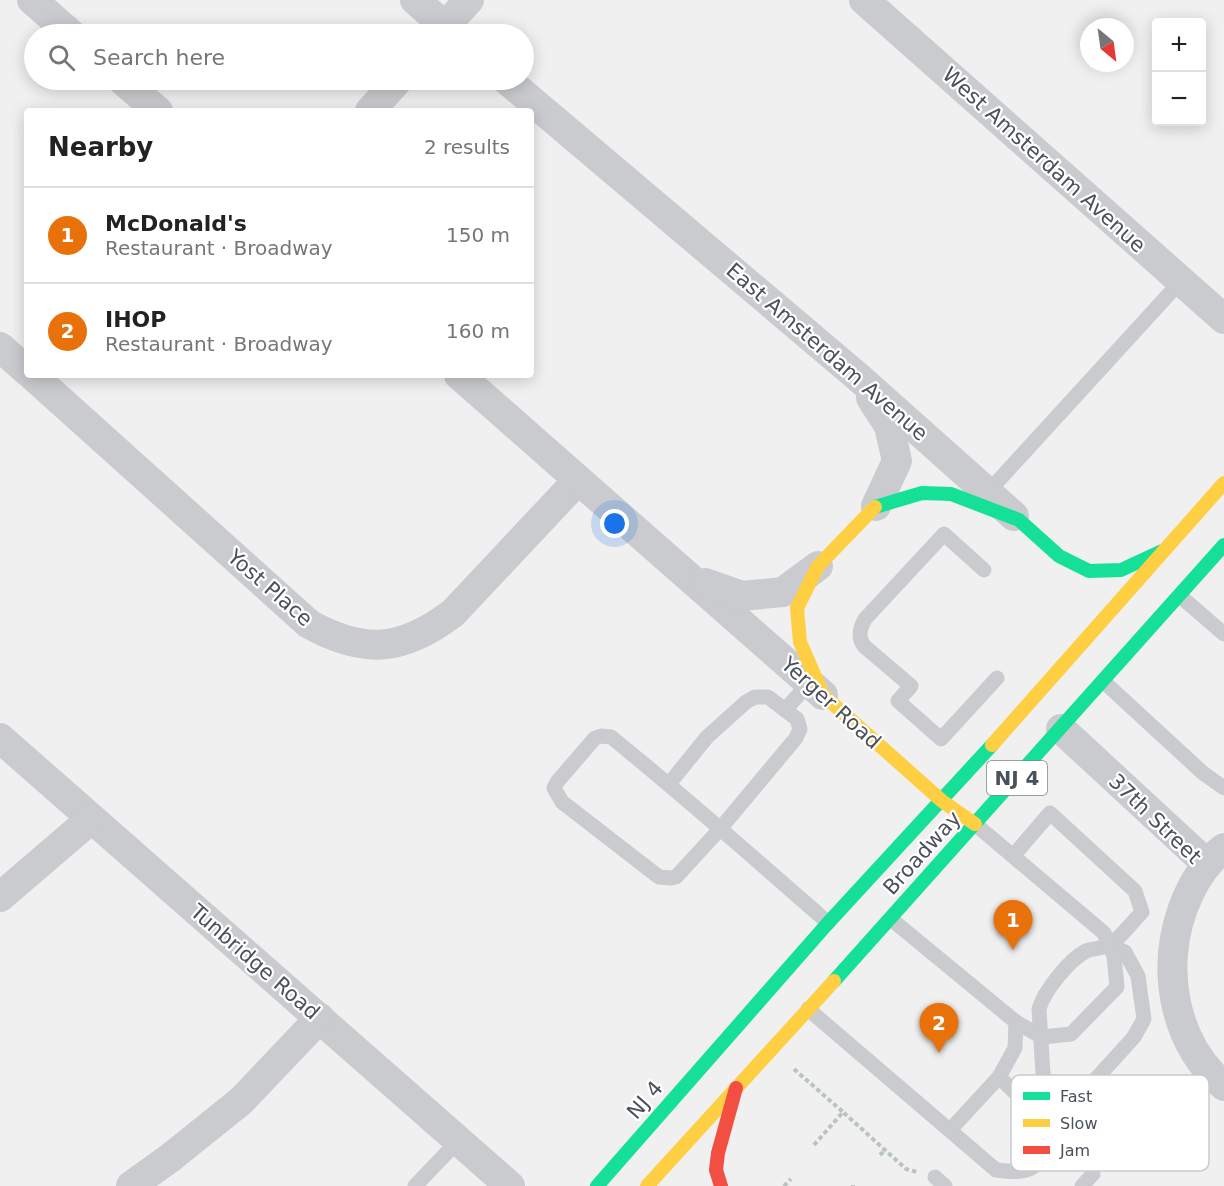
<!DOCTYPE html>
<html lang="en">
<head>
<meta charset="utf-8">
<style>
  :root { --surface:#fff; --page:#f6f6f6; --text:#222; --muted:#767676; --line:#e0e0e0; --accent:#83898e }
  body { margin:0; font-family:"DejaVu Sans",sans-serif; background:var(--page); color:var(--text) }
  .controls { position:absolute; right:18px; top:18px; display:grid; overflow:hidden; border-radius:6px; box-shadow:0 3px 15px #0003 }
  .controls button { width:54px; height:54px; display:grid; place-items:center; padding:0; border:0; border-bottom:2px solid var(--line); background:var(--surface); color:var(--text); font:30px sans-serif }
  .compass { position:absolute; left:1080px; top:18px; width:54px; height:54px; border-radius:50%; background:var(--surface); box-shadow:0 3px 15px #0003; rotate:151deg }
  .you { position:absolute; left:615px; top:524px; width:21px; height:21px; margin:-15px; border:4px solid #fff; border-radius:50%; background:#1a73e8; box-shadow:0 0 0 9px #1a73e833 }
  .badge { display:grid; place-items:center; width:39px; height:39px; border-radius:50%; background:var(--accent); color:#fff; font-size:20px; font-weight:700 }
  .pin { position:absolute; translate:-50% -50px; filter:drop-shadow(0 2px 3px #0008) }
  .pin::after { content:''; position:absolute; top:32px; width:21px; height:18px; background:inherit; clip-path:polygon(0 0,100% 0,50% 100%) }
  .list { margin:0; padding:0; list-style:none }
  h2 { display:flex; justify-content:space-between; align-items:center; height:78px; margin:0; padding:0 24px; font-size:26px }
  h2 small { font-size:20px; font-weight:400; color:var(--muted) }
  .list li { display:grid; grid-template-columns:39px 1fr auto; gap:18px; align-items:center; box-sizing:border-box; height:96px; padding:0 24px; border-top:2px solid var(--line) }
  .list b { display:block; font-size:22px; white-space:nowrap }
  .list p { margin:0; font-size:20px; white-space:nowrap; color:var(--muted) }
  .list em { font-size:20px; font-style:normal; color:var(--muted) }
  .icon { flex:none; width:33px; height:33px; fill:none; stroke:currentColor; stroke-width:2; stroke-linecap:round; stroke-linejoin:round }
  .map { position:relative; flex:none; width:1224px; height:1186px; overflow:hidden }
  .search { position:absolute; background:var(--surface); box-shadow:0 3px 15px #0003; left:24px; top:24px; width:510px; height:66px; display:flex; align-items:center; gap:15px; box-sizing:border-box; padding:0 21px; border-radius:33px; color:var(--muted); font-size:22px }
  .panel { position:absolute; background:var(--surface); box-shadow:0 3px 15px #0003; left:24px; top:108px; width:510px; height:270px; border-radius:6px }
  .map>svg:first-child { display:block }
</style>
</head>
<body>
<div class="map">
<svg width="1224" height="1186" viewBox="0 0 1224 1186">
  <rect width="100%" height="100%" fill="#f0f0f0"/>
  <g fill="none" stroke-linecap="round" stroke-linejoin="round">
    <g stroke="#b9c3c0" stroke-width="4" stroke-dasharray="4.5 3" stroke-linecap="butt">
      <polyline points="794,1069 843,1112"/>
      <polyline points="814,1145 843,1112 906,1169 917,1172"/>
      <polyline points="880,1155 885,1150"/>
      <polyline points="784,1186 791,1179"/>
      <polyline points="853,1186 853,1185"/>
    </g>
    <g stroke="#cacbce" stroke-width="15">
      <polyline points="988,492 1181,281"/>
      <path d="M984,570L944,534L865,619C860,628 857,637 864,646L911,686L898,701L941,739L997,678"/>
      <polyline points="1180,596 1224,634"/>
      <polyline points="1103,681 1203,773 1224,788"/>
      <polyline points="785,710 809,683"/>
      <path d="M669,784L707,737L746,702L755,697H768L797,719L800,729L796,738L720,829L676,877L671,878L659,877L562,802L554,788L557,782L595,738L601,736L611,737C682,794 749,854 817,913L828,923"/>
      <path d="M1013,856L1050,813L1135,891L1142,912C1133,921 1118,941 1109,945C1102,949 1093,948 1086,951C1069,960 1044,991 1039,1009L1043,1074L1046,1082L1057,1093H1072L1094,1081L1134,1037L1144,1019L1138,976L1125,952L1110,945"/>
      <polyline points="891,919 1016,1022 1042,1037 1071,1034 1117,987 1114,956 1104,933 975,824"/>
      <path d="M808,1009L996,1170C1029,1174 1033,1171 1054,1146L1053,1129L999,1077"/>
      <polyline points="950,1130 999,1077 1015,1048 1016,1022"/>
      <polyline points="935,1177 945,1186"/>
      <polyline points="415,1186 459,1140"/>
      <polyline points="1082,1186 1093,1174"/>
    </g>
    <g stroke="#cacbce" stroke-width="30">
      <polyline points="32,0 71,34"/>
      <polyline points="415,0 454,34"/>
      <polyline points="864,0 1224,319"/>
      <polyline points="438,34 469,0"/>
      <polyline points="122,80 158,111"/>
      <polyline points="507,80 858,377 1014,516"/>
      <polyline points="370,111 398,80"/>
      <polyline points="0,347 27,371"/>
      <path d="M32,375L309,624C365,655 403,651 453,613L578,480"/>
      <polyline points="459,375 823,695"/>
      <polyline points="871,398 889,426 897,461 876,506"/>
      <polyline points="705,583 742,596 783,592 818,566"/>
      <polyline points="1061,729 1206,863"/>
      <polyline points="0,738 510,1186"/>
      <path d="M1224,848C1204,863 1192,884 1183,908C1161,969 1173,1042 1224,1086"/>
      <polyline points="0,897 91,819"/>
      <polyline points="131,1186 170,1158 241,1101 320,1018"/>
    </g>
    <g stroke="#16e098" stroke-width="14">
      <polyline points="875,507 922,493 951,494 1019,520 1059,556 1089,571 1121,570 1162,551"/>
      <polyline points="834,981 1224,545"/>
      <polyline points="597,1186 828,923 992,745"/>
    </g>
    <g stroke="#ffcf43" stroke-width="14">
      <polyline points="875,507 818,566 797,608 800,642 823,695 942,801 975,824"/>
      <polyline points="992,745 1224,483"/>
      <polyline points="647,1186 834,981"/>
    </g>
    <polyline stroke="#f24e42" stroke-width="14" points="721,1186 716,1170 718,1153 736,1088"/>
  </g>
  <g text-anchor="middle" stroke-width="4.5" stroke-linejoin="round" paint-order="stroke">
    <rect fill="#fff" stroke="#80858c" stroke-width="1.5" x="987" y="761" width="60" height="34" rx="4.5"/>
    <g font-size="20" font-weight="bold" fill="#49515a">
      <text x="1017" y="785">NJ 4</text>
    </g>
    <g font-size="21" fill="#49515a" stroke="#fff">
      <text transform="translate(1044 160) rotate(42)" y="7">West Amsterdam Avenue</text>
      <text transform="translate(827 352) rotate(41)" y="7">East Amsterdam Avenue</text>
      <text transform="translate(270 588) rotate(41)" y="7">Yost Place</text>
      <text transform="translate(831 703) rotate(42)" y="7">Yerger Road</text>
      <text transform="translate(1155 819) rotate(44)" y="7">37th Street</text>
      <text transform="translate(922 853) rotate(-48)" y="7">Broadway</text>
      <text transform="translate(255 962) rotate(41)" y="7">Tunbridge Road</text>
      <text transform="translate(645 1100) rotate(-49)" y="7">NJ 4</text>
    </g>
  </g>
  <rect x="1011" y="1075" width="198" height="96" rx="9" fill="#fff" stroke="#c8cbce" stroke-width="1.5"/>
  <rect x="1023" y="1092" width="27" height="8" fill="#16e098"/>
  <rect x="1023" y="1119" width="27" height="8" fill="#ffcf43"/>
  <rect x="1023" y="1146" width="27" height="8" fill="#f24e42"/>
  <g font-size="16" fill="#49515a">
    <text x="1060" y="1102">Fast</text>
    <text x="1060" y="1129">Slow</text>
    <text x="1060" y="1156">Jam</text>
  </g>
</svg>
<div class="controls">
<button>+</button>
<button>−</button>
</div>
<svg class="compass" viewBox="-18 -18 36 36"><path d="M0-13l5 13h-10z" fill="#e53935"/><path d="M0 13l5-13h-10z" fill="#767676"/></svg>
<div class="you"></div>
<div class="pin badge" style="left:1013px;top:950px;background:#e8710a">1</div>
<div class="pin badge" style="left:939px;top:1053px;background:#e8710a">2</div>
<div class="search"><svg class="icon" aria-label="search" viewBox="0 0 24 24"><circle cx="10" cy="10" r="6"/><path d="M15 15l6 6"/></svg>Search here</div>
<section class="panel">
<h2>Nearby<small>2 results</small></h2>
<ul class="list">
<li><span class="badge" style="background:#e8710a">1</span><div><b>McDonald's</b><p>Restaurant · Broadway</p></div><em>150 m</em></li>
<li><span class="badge" style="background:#e8710a">2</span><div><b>IHOP</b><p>Restaurant · Broadway</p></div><em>160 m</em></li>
</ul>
</section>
</div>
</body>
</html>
